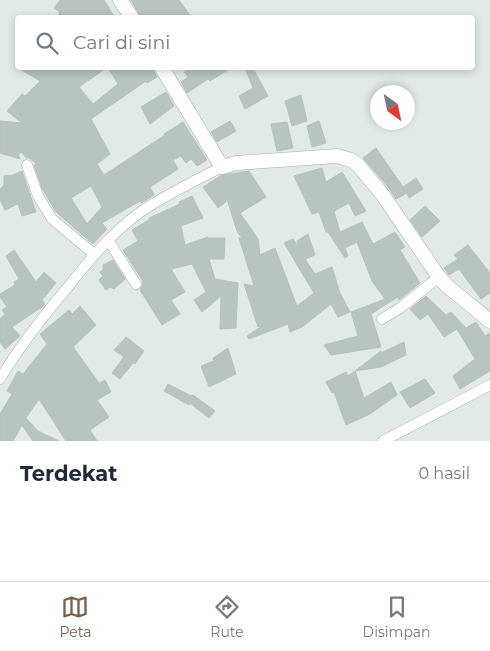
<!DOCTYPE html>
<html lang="id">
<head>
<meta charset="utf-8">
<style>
  :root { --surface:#fff; --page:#f6f6f7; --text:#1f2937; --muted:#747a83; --line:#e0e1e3; --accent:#77604d }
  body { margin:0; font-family:Montserrat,sans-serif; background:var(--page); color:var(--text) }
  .compass { position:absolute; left:370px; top:85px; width:45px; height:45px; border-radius:50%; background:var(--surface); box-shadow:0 2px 8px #0003; rotate:147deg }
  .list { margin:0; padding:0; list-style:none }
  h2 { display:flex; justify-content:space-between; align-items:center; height:65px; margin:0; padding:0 20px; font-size:21px }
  h2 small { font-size:16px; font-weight:400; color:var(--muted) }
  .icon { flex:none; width:28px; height:28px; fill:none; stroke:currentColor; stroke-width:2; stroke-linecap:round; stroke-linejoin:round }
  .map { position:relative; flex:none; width:490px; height:441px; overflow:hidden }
  .search { position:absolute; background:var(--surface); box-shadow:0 2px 8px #0003; left:15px; right:15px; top:15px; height:55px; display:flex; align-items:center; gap:12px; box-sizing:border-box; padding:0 18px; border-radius:5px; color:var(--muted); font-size:19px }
  .sheet { height:140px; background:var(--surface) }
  nav { display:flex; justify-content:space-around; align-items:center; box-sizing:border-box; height:70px; border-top:1px solid var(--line); background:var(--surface); font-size:14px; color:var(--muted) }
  nav a { display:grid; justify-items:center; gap:2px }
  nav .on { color:var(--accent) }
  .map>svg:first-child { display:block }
</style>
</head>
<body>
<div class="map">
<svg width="490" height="441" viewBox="0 0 490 441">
  <rect width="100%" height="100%" fill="#e1eae8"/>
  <g fill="#b7c4c1" stroke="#b4c2c0" fill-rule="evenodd">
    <polygon points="60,0 104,0 115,18 57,18 60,12 54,8"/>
    <polygon points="131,0 179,0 192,18 141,18"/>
    <path d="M18,68H106L79,87L93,104L118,84L108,68H152L157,77L147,83L146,81L91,119L110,154L97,164L104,175L165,135L164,134L183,122L207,160L197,166L191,159L186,163L181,156L173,160L178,169L150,187L154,195L141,203L140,201L102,223L107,229L93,244L56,212L42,188L34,165L37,164L29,158H26L22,152L18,154L20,159L0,153V121L22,123L7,111L22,94L25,96L40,81ZM91,186L102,207L87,224L71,198Z"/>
    <polygon points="191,68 231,68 210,81 208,79 187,93 181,82 188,77 184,72"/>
    <polygon points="245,68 253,68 268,96 245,109 239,96 253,88"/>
    <polygon points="166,92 174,106 150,124 141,107"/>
    <polygon points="301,95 307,121 292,126 285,101"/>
    <polygon points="230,121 236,131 217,142 211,132"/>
    <polygon points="319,121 326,143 312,147 307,126"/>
    <polygon points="287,122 293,148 277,151 271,124"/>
    <polygon points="376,148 403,187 416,178 423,189 409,198 407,193 396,199 389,188 363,158"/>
    <polygon points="322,168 326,182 342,172 366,211 355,216 349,203 334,211 340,232 362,222 373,244 395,232 405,247 400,250 420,283 399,300 398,297 371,314 381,347 331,355 324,345 358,336 351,312 385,299 372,281 357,242 345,248 348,256 345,258 328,232 326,232 319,212 312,214 294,176"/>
    <polygon points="22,171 36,212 22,216 18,204 5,210 0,199 0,189 4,185 4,176 13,175"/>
    <polygon points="249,171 266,197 240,213 258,239 260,255 275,248 297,306 314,293 284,243 293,239 299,248 297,241 308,234 315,255 305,259 315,274 332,267 340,293 350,312 338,317 331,304 302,327 290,332 288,324 249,339 247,336 262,326 258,327 244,284 254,286 239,238 242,238 237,231 226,196 226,202 218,208 203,187 222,175"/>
    <polygon points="192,196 203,218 181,226 185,245 208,237 208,238 225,238 224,259 209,259 215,279 238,283 236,328 220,329 221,296 202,312 194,300 206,292 192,264 171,269 185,292 171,300 180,314 162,325 140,290 143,284 142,280 123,250 138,241 132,230 149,220 149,218 180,204 179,202"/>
    <polygon points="425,206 440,221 422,237 410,220"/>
    <polygon points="468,245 490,273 490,293 481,299 459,269 449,275 444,268 458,259 454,255"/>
    <polygon points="14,250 36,282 44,272 56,283 42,300 45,304 42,307 12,327 20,336 5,349 0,342 0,319 5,314 2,310 7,307 0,297 0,294 15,285 14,282 19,279 6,256"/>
    <polygon points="113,260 125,279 114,289 110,287 106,290 99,280 103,276 100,272 103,270 103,265"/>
    <polygon points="426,296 446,315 451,312 466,328 476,322 485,336 490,333 490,371 460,389 453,376 475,359 457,329 444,337 428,314 420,320 410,309"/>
    <polygon points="80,306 96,325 73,347 99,383 105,380 111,392 97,400 109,417 90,430 97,441 66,441 39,399 26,418 38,431 59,441 33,441 22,425 13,441 0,441 0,414 12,394 7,391 18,371 23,374 47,344 40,334 69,310 72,314"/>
    <polygon points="126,337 144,351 135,364 133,363 120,379 112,373 124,357 114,350"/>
    <polygon points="404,342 406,355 381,367 355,371 381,351 381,353"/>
    <polygon points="228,348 236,374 209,387 201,366 214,361 213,358"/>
    <polygon points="355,371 364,398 391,382 397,395 370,414 346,425 334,392 332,393 326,382 346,372 348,376"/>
    <polygon points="425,379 435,393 410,408 400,392"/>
    <polygon points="168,384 191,396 193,395 215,411 209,418 190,403 189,405 164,391"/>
  </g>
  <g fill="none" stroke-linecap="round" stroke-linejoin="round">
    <g stroke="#a4b1b0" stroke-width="11">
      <g id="street">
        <polyline points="27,165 38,196 52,219 94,254"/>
        <polyline points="108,240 136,284"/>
        <polyline points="382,319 400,308 439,277"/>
        <path d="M0,379C20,346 43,316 68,287C89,260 111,234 139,213C165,195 194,181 222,167"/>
        <polyline points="383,441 490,385"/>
      </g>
    </g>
    <g stroke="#9eb1af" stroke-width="15">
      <g id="secondary">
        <polyline points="120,0 132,18"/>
        <polyline points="162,68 222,167 236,163 337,156 351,160 358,165 382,194 439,277 447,286 490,321"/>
      </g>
    </g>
    <use href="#street" stroke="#fff" stroke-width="10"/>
    <use href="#secondary" stroke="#fff" stroke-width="14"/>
  </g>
</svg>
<svg class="compass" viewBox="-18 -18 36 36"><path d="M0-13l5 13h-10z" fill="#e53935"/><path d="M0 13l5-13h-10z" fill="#747a83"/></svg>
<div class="search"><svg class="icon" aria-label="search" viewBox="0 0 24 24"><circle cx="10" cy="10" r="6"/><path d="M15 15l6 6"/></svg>Cari di sini</div>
</div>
<section class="sheet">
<h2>Terdekat<small>0 hasil</small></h2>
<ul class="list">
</ul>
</section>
<nav>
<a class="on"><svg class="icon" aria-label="map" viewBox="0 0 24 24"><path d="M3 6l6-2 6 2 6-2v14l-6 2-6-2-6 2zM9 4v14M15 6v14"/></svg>Peta</a>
<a><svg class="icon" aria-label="directions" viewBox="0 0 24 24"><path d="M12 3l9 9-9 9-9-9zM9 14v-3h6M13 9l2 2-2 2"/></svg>Rute</a>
<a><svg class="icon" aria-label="saved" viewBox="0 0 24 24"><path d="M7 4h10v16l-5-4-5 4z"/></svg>Disimpan</a>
</nav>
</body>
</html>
